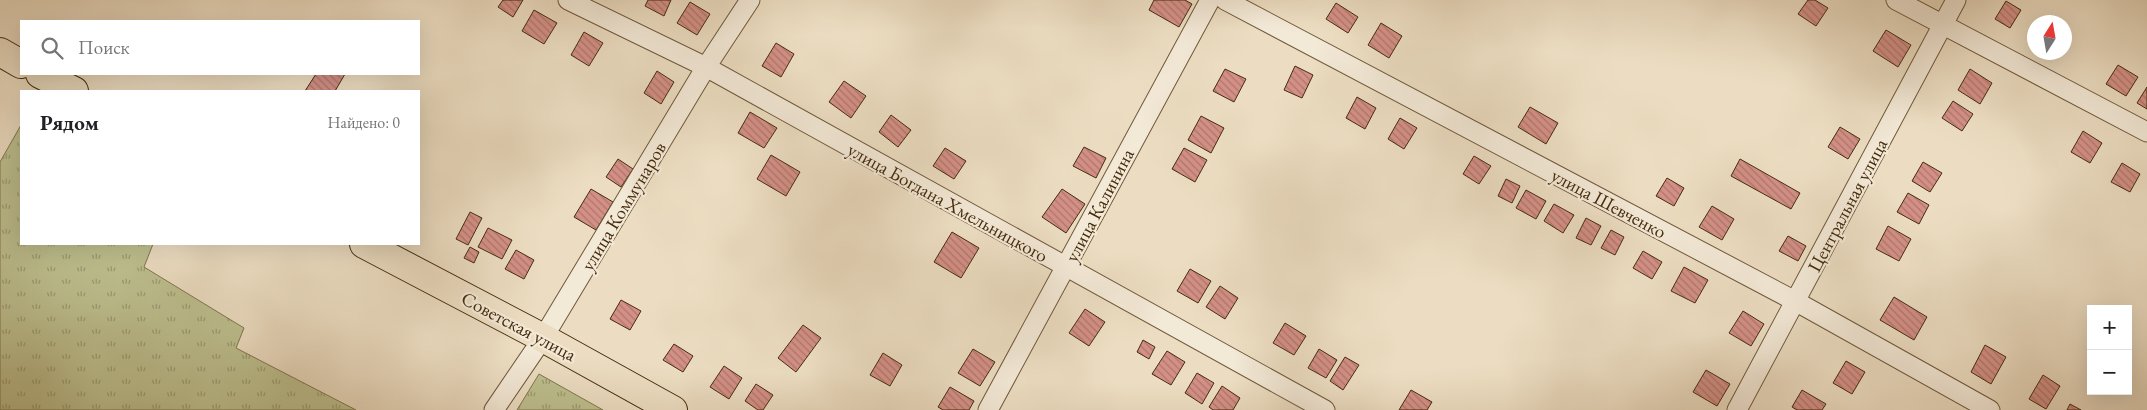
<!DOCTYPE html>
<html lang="ru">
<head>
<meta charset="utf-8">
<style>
  :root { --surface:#fff; --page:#f6f6f6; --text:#202124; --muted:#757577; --line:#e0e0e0 }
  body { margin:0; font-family:"EB Garamond",serif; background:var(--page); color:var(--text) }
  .controls { position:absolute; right:15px; bottom:15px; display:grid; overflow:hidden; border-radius:0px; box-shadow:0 5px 20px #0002 }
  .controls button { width:45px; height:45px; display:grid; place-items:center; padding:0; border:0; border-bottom:1px solid var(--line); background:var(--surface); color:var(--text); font:25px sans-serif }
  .compass { position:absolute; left:2027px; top:15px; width:45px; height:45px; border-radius:50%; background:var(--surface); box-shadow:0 5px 20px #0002; rotate:11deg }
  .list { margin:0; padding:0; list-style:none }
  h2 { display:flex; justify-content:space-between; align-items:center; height:65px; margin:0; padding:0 20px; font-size:21px }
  h2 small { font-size:16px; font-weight:400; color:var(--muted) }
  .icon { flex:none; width:28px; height:28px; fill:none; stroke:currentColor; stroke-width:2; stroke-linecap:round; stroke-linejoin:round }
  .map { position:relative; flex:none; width:2147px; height:410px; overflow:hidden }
  .search { position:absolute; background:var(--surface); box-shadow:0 5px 20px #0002; left:20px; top:20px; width:400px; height:55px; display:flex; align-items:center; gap:12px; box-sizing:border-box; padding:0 18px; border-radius:0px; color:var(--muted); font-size:19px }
  .panel { position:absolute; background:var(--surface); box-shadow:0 5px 20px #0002; left:20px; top:90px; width:400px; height:155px; border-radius:0px }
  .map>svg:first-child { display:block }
</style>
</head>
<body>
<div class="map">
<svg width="2147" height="410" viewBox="0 0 2147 410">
  <defs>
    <pattern id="grass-tufts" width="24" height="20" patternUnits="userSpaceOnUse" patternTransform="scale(1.25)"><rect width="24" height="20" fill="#bdbf8f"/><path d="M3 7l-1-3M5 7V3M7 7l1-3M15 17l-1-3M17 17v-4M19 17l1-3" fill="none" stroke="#9b9b73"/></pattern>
    <pattern id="building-back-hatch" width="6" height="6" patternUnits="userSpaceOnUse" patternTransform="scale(1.25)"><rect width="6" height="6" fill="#d49087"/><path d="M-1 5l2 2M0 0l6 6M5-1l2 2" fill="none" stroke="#ae766d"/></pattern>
  </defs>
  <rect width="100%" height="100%" fill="#ecddc2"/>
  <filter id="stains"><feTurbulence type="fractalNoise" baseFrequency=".004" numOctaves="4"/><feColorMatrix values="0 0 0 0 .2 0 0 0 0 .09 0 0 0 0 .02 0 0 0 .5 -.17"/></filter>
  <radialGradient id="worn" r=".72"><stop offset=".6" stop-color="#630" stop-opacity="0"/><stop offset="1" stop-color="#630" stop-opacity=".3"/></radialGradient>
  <g fill="url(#grass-tufts)" stroke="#81764e">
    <polygon points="21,125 21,244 153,244 144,267 244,328 236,348 356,410 0,410 0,162"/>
    <polygon points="539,374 603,410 517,410"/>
  </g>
  <g fill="url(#building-back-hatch)" stroke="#452c0d">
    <polygon points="503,0 523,0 513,17 498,7"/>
    <polygon points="648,0 671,0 664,16 645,6"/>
    <polygon points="1154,0 1185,0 1192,4 1179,27 1149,10"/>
    <polygon points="1808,0 1815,0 1828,8 1816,26 1798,14"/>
    <polygon points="2006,1 2021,10 2010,28 1995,19"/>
    <polygon points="690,2 710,14 697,35 677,23"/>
    <polygon points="1336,3 1358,17 1348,33 1326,19"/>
    <polygon points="534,10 557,23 544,44 522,31"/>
    <polygon points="1381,23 1402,36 1389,58 1368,45"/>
    <polygon points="1886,30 1911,45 1898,67 1873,51"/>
    <polygon points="584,32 603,43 589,66 571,55"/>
    <polygon points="776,43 794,54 781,77 762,66"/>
    <polygon points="2118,65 2138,77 2126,96 2106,84"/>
    <polygon points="1295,66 1313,75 1302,98 1284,90"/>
    <polygon points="1225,69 1246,79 1234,102 1213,91"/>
    <polygon points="1970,69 1992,83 1980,104 1958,90"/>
    <polygon points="657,71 674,82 661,104 644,93"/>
    <polygon points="316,74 345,74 335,91 305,91"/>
    <polygon points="844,81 866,96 851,118 829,102"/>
    <polygon points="2147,87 2147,109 2137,103"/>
    <polygon points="1357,97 1376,108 1365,129 1346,118"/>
    <polygon points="1953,101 1973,114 1962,131 1942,118"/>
    <polygon points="1530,107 1558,123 1546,144 1518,127"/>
    <polygon points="750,112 777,128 764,148 738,133"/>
    <polygon points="891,115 911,130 898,147 879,132"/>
    <polygon points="1201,116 1224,128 1211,153 1188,140"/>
    <polygon points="1400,118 1417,128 1404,149 1388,139"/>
    <polygon points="1840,127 1860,139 1848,159 1828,147"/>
    <polygon points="2083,131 2102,143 2090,163 2071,152"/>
    <polygon points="1084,147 1106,158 1096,178 1073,166"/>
    <polygon points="945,148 966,161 954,179 933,166"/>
    <polygon points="1184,148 1207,160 1195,182 1172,169"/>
    <polygon points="771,155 800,172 786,196 757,179"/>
    <polygon points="1474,156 1491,166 1479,184 1463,174"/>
    <polygon points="618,159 633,169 621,187 606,177"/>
    <polygon points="1740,159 1800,193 1791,209 1731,176"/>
    <polygon points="1923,162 1942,173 1930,192 1912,181"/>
    <polygon points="2122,163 2140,174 2130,192 2111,182"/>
    <polygon points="1667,178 1684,188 1674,206 1656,196"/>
    <polygon points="1506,179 1520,186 1512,203 1498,196"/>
    <polygon points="591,189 613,202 596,230 574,217"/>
    <polygon points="1062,189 1085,204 1066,233 1042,217"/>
    <polygon points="1526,190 1546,201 1536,219 1516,208"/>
    <polygon points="1908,193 1929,205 1919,224 1897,212"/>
    <polygon points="1554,204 1574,215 1563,233 1544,221"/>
    <polygon points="1712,206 1734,219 1722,240 1699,227"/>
    <polygon points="470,212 482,218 468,245 456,239"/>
    <polygon points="1586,218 1601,226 1591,245 1576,238"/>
    <polygon points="1888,226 1911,239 1899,261 1876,249"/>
    <polygon points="488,228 512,240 502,259 478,247"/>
    <polygon points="1611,230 1624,237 1615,255 1601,248"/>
    <polygon points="952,232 979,248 961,278 934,262"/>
    <polygon points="1788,236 1806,246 1798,261 1779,251"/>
    <polygon points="470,247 479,252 474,263 464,258"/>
    <polygon points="516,250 534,260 524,279 505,269"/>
    <polygon points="1643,251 1662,262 1652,279 1633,268"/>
    <polygon points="1684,267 1708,280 1695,303 1671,291"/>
    <polygon points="1190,269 1211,281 1198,303 1177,291"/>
    <polygon points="1220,286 1238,298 1225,319 1206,307"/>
    <polygon points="1894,297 1927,317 1914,340 1880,320"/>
    <polygon points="621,300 641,311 630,330 610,319"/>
    <polygon points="1085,309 1105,322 1089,346 1069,333"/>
    <polygon points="1743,311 1764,324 1751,346 1729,333"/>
    <polygon points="1285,323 1306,336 1294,355 1273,343"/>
    <polygon points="803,325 821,338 796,372 778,358"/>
    <polygon points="1143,340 1155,347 1149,359 1137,352"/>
    <polygon points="674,344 693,356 683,372 663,360"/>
    <polygon points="1985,345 2006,357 1991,384 1971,372"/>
    <polygon points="973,349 995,362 980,386 958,373"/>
    <polygon points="1319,349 1337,360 1326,378 1308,368"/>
    <polygon points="1167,351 1185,362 1171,385 1152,374"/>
    <polygon points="883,353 902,365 890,386 870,375"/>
    <polygon points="1345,357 1359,365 1343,390 1330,381"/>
    <polygon points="1846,361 1865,372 1852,394 1833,383"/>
    <polygon points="724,366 742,378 729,399 710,387"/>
    <polygon points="1706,370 1730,384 1717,406 1693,392"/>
    <polygon points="1197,373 1214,383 1202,404 1185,393"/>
    <polygon points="2043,375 2060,386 2046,409 2029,399"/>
    <polygon points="756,384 773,395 763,410 758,410 745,401"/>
    <polygon points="1222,386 1240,398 1233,410 1213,410 1209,407"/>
    <polygon points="950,387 974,401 969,410 943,410 938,407"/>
    <polygon points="1411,390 1432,402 1427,410 1399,410"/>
    <polygon points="1802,390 1826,404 1822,410 1797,410 1792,407"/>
    <polygon points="2070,404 2081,410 2067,410"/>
  </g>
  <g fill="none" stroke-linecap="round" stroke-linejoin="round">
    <g stroke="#6f583a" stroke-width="21">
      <g id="minor">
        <polyline points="568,0 706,67 1325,410"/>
        <polyline points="1225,0 1795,301 1990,410"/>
        <polyline points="1896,0 2147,132"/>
        <polyline points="494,410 543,338 706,67 750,0"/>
        <polyline points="988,410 1210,0"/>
        <polyline points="1737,410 1956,0"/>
      </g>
    </g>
    <g stroke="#452c0d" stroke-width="30">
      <g id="trunk">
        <polyline points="0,52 21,64"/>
        <polyline points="40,74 74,91"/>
        <polyline points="364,244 543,338 673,410"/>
      </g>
    </g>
    <use href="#minor" stroke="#f3e9d7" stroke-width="19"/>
    <use href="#trunk" stroke="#ecddc2" stroke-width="28"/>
  </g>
  <g text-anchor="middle" stroke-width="4.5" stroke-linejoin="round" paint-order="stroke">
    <g font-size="19" fill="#452c0d" stroke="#f3e9d7">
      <text transform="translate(948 202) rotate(29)" y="7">улица Богдана Хмельницкого</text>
      <text transform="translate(1609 203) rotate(28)" y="7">улица Шевченко</text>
      <text transform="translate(1099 205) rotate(-62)" y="7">улица Калинина</text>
      <text transform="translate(1847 205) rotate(-62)" y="7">Центральная улица</text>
      <text transform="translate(623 206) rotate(-59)" y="7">улица Коммунаров</text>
      <text transform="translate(519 326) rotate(28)" y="7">Советская улица</text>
    </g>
  </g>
  <rect width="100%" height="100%" filter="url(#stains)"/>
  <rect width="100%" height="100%" fill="url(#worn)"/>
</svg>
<div class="controls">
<button>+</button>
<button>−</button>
</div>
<svg class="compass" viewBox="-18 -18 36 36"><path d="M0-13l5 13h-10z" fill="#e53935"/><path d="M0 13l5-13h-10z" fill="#757577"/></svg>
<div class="search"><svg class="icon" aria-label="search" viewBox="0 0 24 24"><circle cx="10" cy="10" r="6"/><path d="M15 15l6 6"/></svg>Поиск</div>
<section class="panel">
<h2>Рядом<small>Найдено: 0</small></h2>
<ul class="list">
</ul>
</section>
</div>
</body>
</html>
